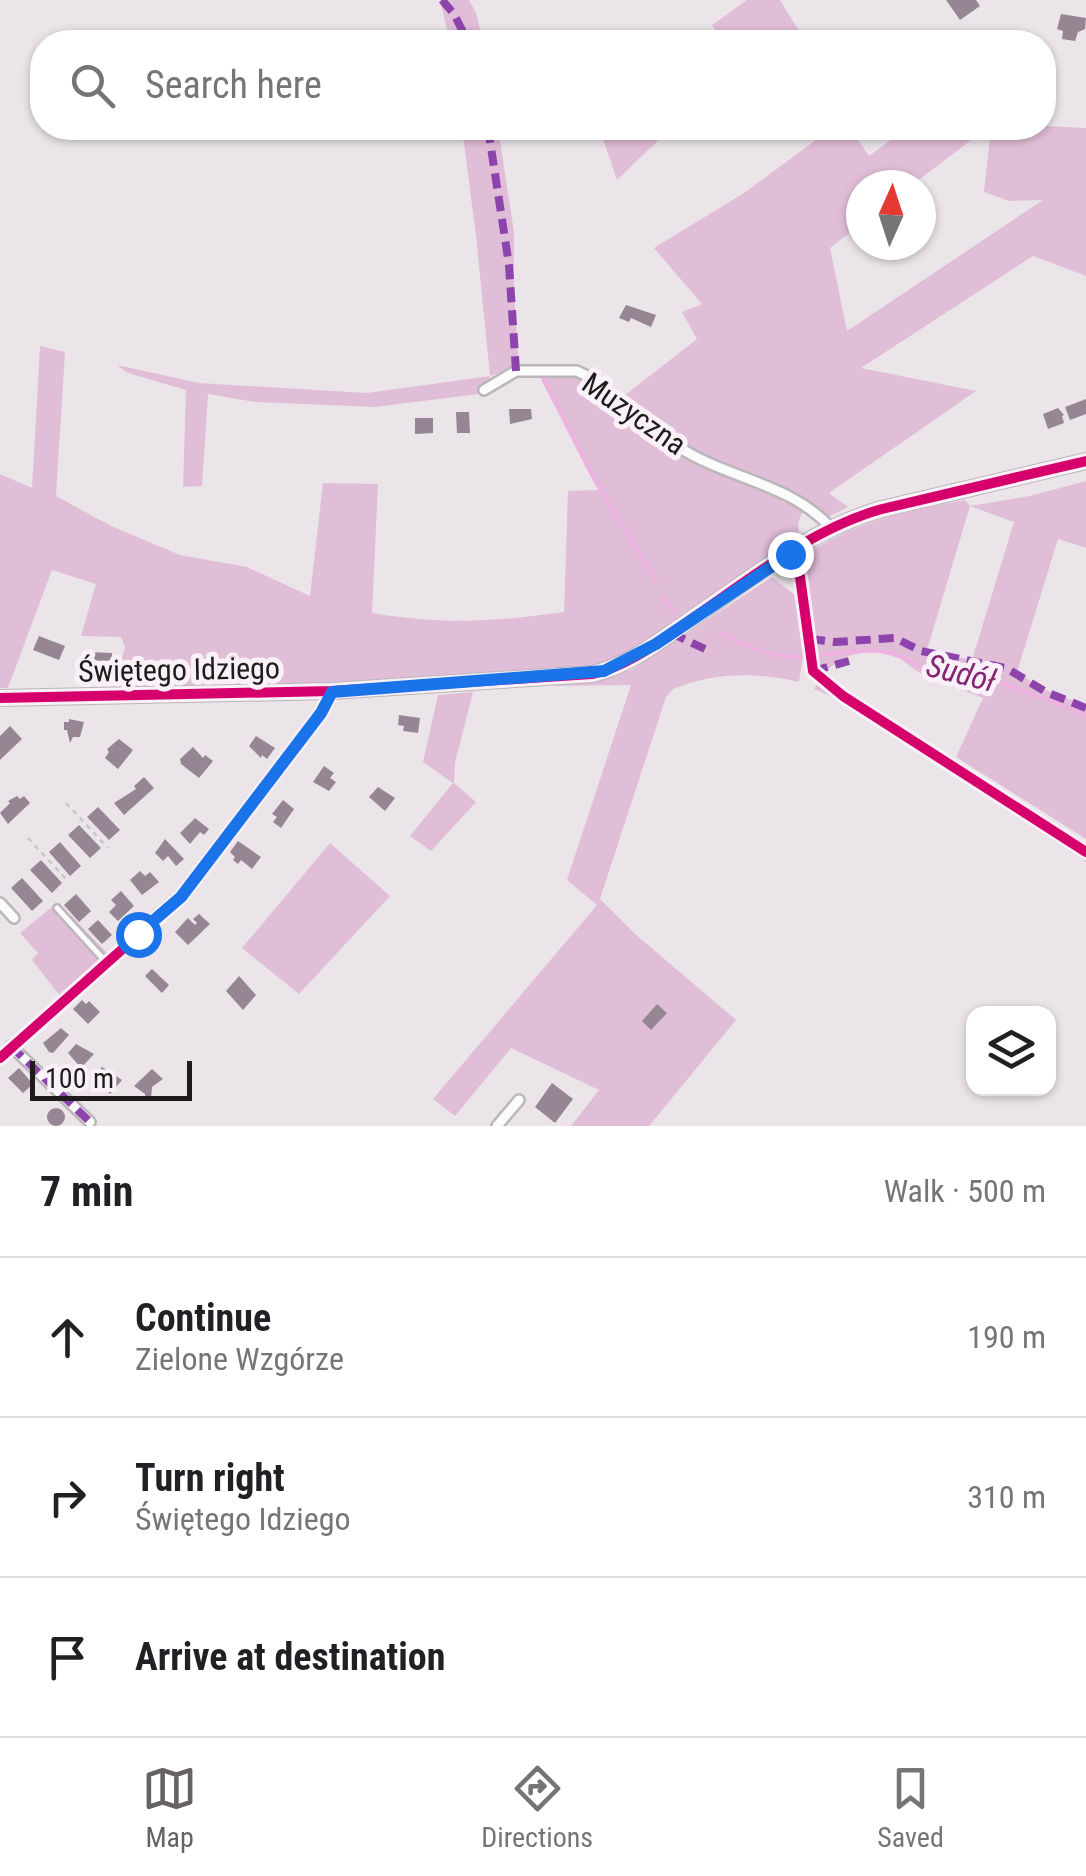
<!DOCTYPE html>
<html lang="en">
<head>
<meta charset="utf-8">
<style>
  :root { --surface:#fff; --page:#f6f6f6; --text:#202124; --muted:#757577; --line:#e0e0e0; --accent:#666264 }
  body { margin:0; font-family:"Roboto Condensed",sans-serif; background:var(--page); color:var(--text) }
  .controls { position:absolute; right:30px; bottom:30px; display:grid; overflow:hidden; border-radius:20px; box-shadow:0 2px 8px #0004 }
  .controls button { width:90px; height:90px; display:grid; place-items:center; padding:0; border:0; border-bottom:2px solid var(--line); background:var(--surface); color:var(--text); font:50px sans-serif }
  .compass { position:absolute; left:846px; top:170px; width:90px; height:90px; border-radius:50%; background:var(--surface); box-shadow:0 2px 8px #0004; rotate:3deg }
  .scale { position:absolute; left:30px; bottom:25px; width:162px; box-sizing:border-box; padding-left:10px; border:5px solid #1e1b1d; border-top:0; font-size:28px; line-height:35px; white-space:nowrap; color:#1e1b1d; -webkit-text-stroke:8px #faf1f8; paint-order:stroke }
  .stop { position:absolute; width:30px; height:30px; margin:-22px; border:8px solid #1a73e8; border-radius:50%; background:#fff }
  .stop.end { background:#1a73e8; border-color:#fff; box-shadow:0 2px 10px #0008 }
  .list { margin:0; padding:0; list-style:none }
  h2 { display:flex; justify-content:space-between; align-items:center; height:130px; margin:0; padding:0 40px; font-size:42px }
  h2 small { font-size:32px; font-weight:400; color:var(--muted) }
  .list li { display:grid; grid-template-columns:65px 1fr auto; gap:30px; align-items:center; box-sizing:border-box; height:160px; padding:0 40px; border-top:2px solid var(--line) }
  .list b { display:block; font-size:38px; white-space:nowrap }
  .list p { margin:0; font-size:32px; white-space:nowrap; color:var(--muted) }
  .list em { font-size:32px; font-style:normal; color:var(--muted) }
  .icon { flex:none; width:55px; height:55px; fill:none; stroke:currentColor; stroke-width:2; stroke-linecap:round; stroke-linejoin:round }
  .map { position:relative; flex:none; width:1086px; height:1126px; overflow:hidden }
  .search { position:absolute; background:var(--surface); box-shadow:0 2px 8px #0004; left:30px; right:30px; top:30px; height:110px; display:flex; align-items:center; gap:25px; box-sizing:border-box; padding:0 35px; border-radius:40px; color:var(--muted); font-size:38px }
  .sheet { height:610px; background:var(--surface) }
  nav { display:flex; justify-content:space-around; align-items:center; box-sizing:border-box; height:140px; border-top:2px solid var(--line); background:var(--surface); font-size:28px; color:var(--muted) }
  nav a { display:grid; justify-items:center; gap:5px }
  nav .on { color:var(--accent) }
  .map>svg:first-child { display:block }
</style>
</head>
<body>
<div class="map">
<svg width="1086" height="1126" viewBox="0 0 1086 1126">
  <rect width="100%" height="100%" fill="#ebe5e9"/>
  <g fill="#e1bed8" fill-rule="evenodd">
    <polygon points="440,0 469,0 476,13 483,42 450,42"/>
    <polygon points="747,0 780,0 799,31 784,42 724,42 712,25"/>
    <path d="M1044,126L1086,128V276L1033,256L861,368L976,391L829,493L848,507L826,518C790,487 771,488 730,471C689,453 653,427 620,399L697,339L682,312L702,304L654,248L744,193L832,128H850L869,156L907,128H987L912,185H861V224L830,248L847,331L1043,200L1009,201L984,192L991,128Z"/>
    <polygon points="462,128 498,128 514,232 514,294 519,367 490,376 486,393 375,407 255,402 208,394 202,486 183,487 186,390 128,373 117,365 199,383 367,393 490,376 476,236"/>
    <polygon points="618,128 671,128 617,180 603,139"/>
    <path d="M40,346L65,352L56,496L111,526L180,555L247,567L310,596L323,483L378,484L372,613C446,625 490,622 564,612L568,491L598,490L539,375L579,376L692,460L734,479L779,494L804,508L798,523L799,538L659,637L620,660L592,668L334,686L113,689L125,647L121,637L81,636L96,584L52,570L8,688H0V474L32,488Z"/>
    <path d="M1086,481V548L1058,539L1017,672L1039,687L1086,706V839L956,757L983,698C962,689 937,683 917,671C910,667 905,661 898,658C875,647 842,652 826,672L816,663L815,637L800,558C858,520 899,513 965,500L970,506L1030,496ZM970,506L1014,522L972,660L927,650Z"/>
    <path d="M772,577L796,596L805,644L799,682C757,672 714,672 673,689L666,697L600,899L634,933L736,1020L649,1126H571L599,1090L511,1048L455,1116L433,1099L597,905L567,880L631,685L551,686L609,678L633,669Z"/>
    <polygon points="819,682 1086,857 1086,862 833,697 814,689"/>
    <polygon points="473,692 455,763 454,783 476,802 431,851 410,836 453,783 423,762 438,695"/>
    <polygon points="330,843 390,896 299,994 242,948"/>
    <polygon points="58,902 108,954 61,997 32,960 38,953 20,933"/>
  </g>
  <g fill="none" stroke-linecap="round" stroke-linejoin="round">
    <g stroke="#eeb2e1" stroke-width="4">
      <polyline points="543,378 591,473 655,580"/>
      <polyline points="663,596 673,612"/>
      <path d="M718,632C743,645 769,657 799,657C850,656 879,636 925,671L954,665L1086,715"/>
    </g>
  </g>
  <g fill="#968693">
    <polygon points="946,0 976,0 980,6 960,20"/>
    <polygon points="1061,14 1086,18 1085,29 1078,32 1075,41 1062,39 1063,31 1057,29"/>
    <polygon points="626,305 656,315 651,327 631,318 629,322 619,318"/>
    <polygon points="1086,399 1086,414 1070,420 1065,407"/>
    <polygon points="1058,408 1064,415 1062,416 1064,423 1048,429 1043,414"/>
    <polygon points="509,409 531,409 532,419 510,424"/>
    <polygon points="456,412 469,412 470,433 457,433"/>
    <polygon points="415,418 433,418 433,433 415,434"/>
    <polygon points="39,636 65,646 59,660 33,650"/>
    <polygon points="86,652 112,653 112,669 86,670"/>
    <polygon points="399,715 420,718 418,733 403,731 404,726 398,725"/>
    <polygon points="69,719 84,722 80,737 73,737 70,743 67,730 64,730 64,722 69,722"/>
    <polygon points="10,726 22,739 0,760 0,736"/>
    <polygon points="256,736 275,748 267,759 262,755 261,758 249,746"/>
    <polygon points="119,739 133,750 118,769 105,758 109,752 107,749"/>
    <polygon points="193,747 203,758 205,755 213,761 199,778 181,764 180,759"/>
    <polygon points="324,766 334,773 330,778 336,782 329,791 313,782"/>
    <polygon points="144,777 154,788 124,815 114,803 136,789 134,786"/>
    <polygon points="378,787 395,798 385,811 369,797"/>
    <polygon points="17,796 20,799 24,796 30,803 8,824 0,813 10,803 8,801"/>
    <polygon points="283,800 294,809 281,828 273,822 277,817 272,814"/>
    <polygon points="98,807 120,830 109,840 87,817"/>
    <polygon points="195,818 209,829 204,835 200,832 190,844 180,833"/>
    <polygon points="79,825 101,848 90,858 68,835"/>
    <polygon points="165,839 184,859 176,866 168,856 163,861 155,853"/>
    <polygon points="238,841 261,857 252,869 241,860 238,864 233,860 235,857 230,852"/>
    <polygon points="60,842 81,866 70,876 49,852"/>
    <polygon points="41,860 62,883 52,893 30,870"/>
    <polygon points="140,871 145,876 150,872 159,882 142,895 130,880"/>
    <polygon points="22,878 43,901 32,911 11,888"/>
    <polygon points="121,891 134,906 118,921 109,912 116,905 111,900"/>
    <polygon points="76,894 91,911 79,922 64,905"/>
    <polygon points="199,914 210,924 188,945 175,932 188,918 195,925 197,923 193,919"/>
    <polygon points="98,920 112,935 102,944 88,929"/>
    <polygon points="152,969 169,985 162,993 145,976"/>
    <polygon points="239,976 256,995 243,1010 226,991"/>
    <polygon points="82,1000 86,1004 89,1001 100,1012 88,1024 73,1009"/>
    <polygon points="657,1004 667,1013 651,1030 642,1021"/>
    <polygon points="61,1028 69,1035 53,1053 49,1052 43,1043"/>
    <polygon points="76,1044 94,1054 81,1068 68,1053"/>
    <polygon points="102,1067 122,1080 110,1094 94,1076"/>
    <polygon points="19,1068 33,1084 23,1093 8,1078"/>
    <polygon points="152,1069 163,1079 152,1087 151,1098 146,1100 145,1094 134,1086"/>
    <polygon points="552,1083 573,1099 555,1123 535,1107"/>
    <circle cx="56" cy="1117" r="9"/>
  </g>
  <g fill="none" stroke-linecap="round" stroke-linejoin="round">
    <g stroke="#bab6b9" stroke-width="10">
      <polyline id="lane" points="57,908 106,962"/>
    </g>
    <g stroke="#bab6b9" stroke-width="14">
      <g id="street">
        <path d="M484,390L516,371H577L585,375C621,405 655,436 696,457C743,481 795,488 831,528"/>
        <polyline points="0,903 14,918"/>
        <polyline points="11,1046 90,1122"/>
        <polyline points="0,1058 181,897 321,713 332,691"/>
        <polyline points="497,1126 519,1100"/>
      </g>
    </g>
    <g stroke="#bab6b9" stroke-width="18">
      <path id="secondary" d="M0,698L332,691L592,674C628,666 657,643 687,622C748,581 810,529 882,509L1086,461"/>
    </g>
    <g stroke="#c8c6c8" stroke-width="2.5" stroke-dasharray="5 5" stroke-linecap="butt">
      <polyline points="66,803 108,848"/>
      <polyline points="28,838 66,879"/>
    </g>
    <use href="#lane" stroke="#fcfbfc" stroke-width="5"/>
    <use href="#street" stroke="#fcfbfc" stroke-width="9"/>
    <use href="#secondary" stroke="#fcfbfc" stroke-width="12"/>
    <g stroke="#8e44ad" stroke-width="8" stroke-dasharray="15 8" stroke-linecap="butt">
      <polyline points="442,0 454,14 468,42"/>
      <polyline points="488,128 509,265 516,371"/>
      <polyline points="671,633 705,649"/>
      <polyline points="810,639 835,642 895,638 921,651 1006,668 1046,692 1086,708"/>
      <polyline points="813,671 849,661"/>
      <polyline points="11,1046 90,1122"/>
    </g>
    <g stroke="#faf1f8" stroke-width="16">
      <g id="cycleway">
        <polyline points="790,553 800,577 813,671 843,696 1086,852"/>
        <path d="M0,698L332,691L592,674C628,666 657,643 687,622C748,581 810,529 882,509L1086,461"/>
        <polyline points="0,1058 181,897 321,713 332,691"/>
      </g>
    </g>
    <use href="#cycleway" stroke="#d6006c" stroke-width="10"/>
  </g>
  <g fill="none" stroke-linecap="round" stroke-linejoin="round">
    <polyline stroke="#1a73e8" stroke-width="12" points="138,934 181,897 321,713 332,692 604,671 656,644 790,554"/>
  </g>
  <g text-anchor="middle" stroke-width="10" stroke-linejoin="round" paint-order="stroke">
    <g font-size="30" fill="#1e1b1d" stroke="#faf1f8">
      <text transform="translate(634 414) rotate(35)" y="10">Muzyczna</text>
      <text transform="translate(179 670) rotate(-1)" y="10">Świętego Idziego</text>
    </g>
    <g font-size="32" font-style="italic" fill="#832474" stroke="#faf1f8">
      <text transform="translate(961 673) rotate(14)" y="11">Sudół</text>
    </g>
  </g>
</svg>
<div class="controls">
<button><svg class="icon" aria-label="layers" viewBox="0 0 24 24"><path d="M12 4l9 5-9 5-9-5zM3 14l9 5 9-5"/></svg></button>
</div>
<svg class="compass" viewBox="-18 -18 36 36"><path d="M0-13l5 13h-10z" fill="#e53935"/><path d="M0 13l5-13h-10z" fill="#757577"/></svg>
<div class="scale">100 m</div>
<div class="stop" style="left:138px;top:934px"></div>
<div class="stop end" style="left:790px;top:554px"></div>
<div class="search"><svg class="icon" aria-label="search" viewBox="0 0 24 24"><circle cx="10" cy="10" r="6"/><path d="M15 15l6 6"/></svg>Search here</div>
</div>
<section class="sheet">
<h2>7 min<small>Walk · 500 m</small></h2>
<ul class="list">
<li><svg class="icon" aria-label="ahead" viewBox="0 0 24 24"><path d="M12 20V5M6 11l6-6 6 6"/></svg><div><b>Continue</b><p>Zielone Wzgórze</p></div><em>190 m</em></li>
<li><svg class="icon" aria-label="right" viewBox="0 0 24 24"><path d="M7 20v-9h11M14 6l5 5-5 5"/></svg><div><b>Turn right</b><p>Świętego Idziego</p></div><em>310 m</em></li>
<li><svg class="icon" aria-label="arrive" viewBox="0 0 24 24"><path d="M6 21V4h12l-3 4 3 4H6"/></svg><div><b>Arrive at destination</b></div></li>
</ul>
</section>
<nav>
<a class="on"><svg class="icon" aria-label="map" viewBox="0 0 24 24"><path d="M3 6l6-2 6 2 6-2v14l-6 2-6-2-6 2zM9 4v14M15 6v14"/></svg>Map</a>
<a><svg class="icon" aria-label="directions" viewBox="0 0 24 24"><path d="M12 3l9 9-9 9-9-9zM9 14v-3h6M13 9l2 2-2 2"/></svg>Directions</a>
<a><svg class="icon" aria-label="saved" viewBox="0 0 24 24"><path d="M7 4h10v16l-5-4-5 4z"/></svg>Saved</a>
</nav>
</body>
</html>
